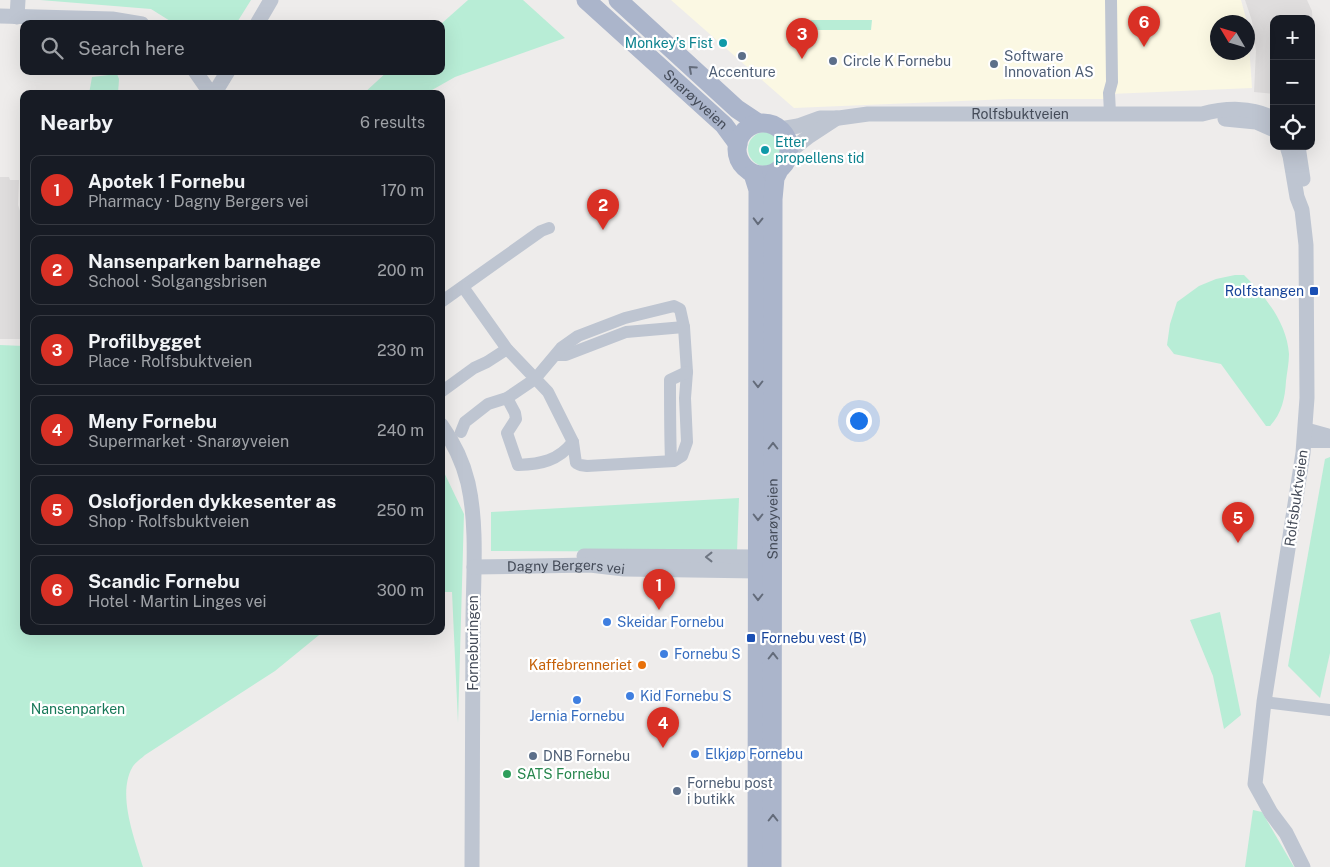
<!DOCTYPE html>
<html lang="en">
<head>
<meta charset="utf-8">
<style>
  :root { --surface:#171b24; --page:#242831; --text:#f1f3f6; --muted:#9ea1a6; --line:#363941; --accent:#d93025 }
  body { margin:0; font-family:"Public Sans",sans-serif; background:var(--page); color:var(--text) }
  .controls { position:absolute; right:15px; top:15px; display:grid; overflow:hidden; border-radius:10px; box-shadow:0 5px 20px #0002 }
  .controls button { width:45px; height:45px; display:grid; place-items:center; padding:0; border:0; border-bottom:1px solid var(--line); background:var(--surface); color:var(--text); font:25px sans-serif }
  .compass { position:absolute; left:1210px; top:15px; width:45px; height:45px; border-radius:50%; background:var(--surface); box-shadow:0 5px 20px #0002; rotate:308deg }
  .you { position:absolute; left:858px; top:420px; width:18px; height:18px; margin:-12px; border:4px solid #fff; border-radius:50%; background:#1a73e8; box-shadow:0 0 0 8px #1a73e833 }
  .badge { display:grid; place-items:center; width:32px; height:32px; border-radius:50%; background:var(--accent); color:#fff; font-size:16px; font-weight:700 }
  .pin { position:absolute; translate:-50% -41px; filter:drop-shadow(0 1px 2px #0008) }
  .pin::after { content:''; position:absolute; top:26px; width:18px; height:15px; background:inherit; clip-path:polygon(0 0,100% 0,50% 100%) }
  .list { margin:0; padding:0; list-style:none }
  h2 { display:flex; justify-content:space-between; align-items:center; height:65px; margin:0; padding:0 20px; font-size:21px }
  h2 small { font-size:16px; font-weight:400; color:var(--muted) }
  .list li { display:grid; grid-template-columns:32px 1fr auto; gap:15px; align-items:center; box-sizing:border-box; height:70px; margin:0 10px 10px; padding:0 10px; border:1px solid var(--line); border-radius:10px }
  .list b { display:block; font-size:19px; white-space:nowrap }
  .list p { margin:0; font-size:16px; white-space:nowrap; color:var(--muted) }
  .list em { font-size:16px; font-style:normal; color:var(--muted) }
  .icon { flex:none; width:28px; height:28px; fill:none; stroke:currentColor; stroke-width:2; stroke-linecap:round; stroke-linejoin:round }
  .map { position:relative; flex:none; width:1330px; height:867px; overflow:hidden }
  .search { position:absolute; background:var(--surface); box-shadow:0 5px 20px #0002; left:20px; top:20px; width:425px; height:55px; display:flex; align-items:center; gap:12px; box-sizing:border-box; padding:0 18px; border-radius:10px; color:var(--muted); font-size:19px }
  .panel { position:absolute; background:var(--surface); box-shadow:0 5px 20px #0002; left:20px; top:90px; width:425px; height:545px; border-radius:10px }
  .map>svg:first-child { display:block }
</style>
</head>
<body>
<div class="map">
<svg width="1330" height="867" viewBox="0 0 1330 867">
  <rect width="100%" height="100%" fill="#eeeceb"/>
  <polygon fill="#fbf8e3" points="671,0 1241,0 1247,22 1218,22 1218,52 1248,52 1248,30 1252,88 1110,94 1110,99 1009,99 794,108"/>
  <g fill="#dfdddd">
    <polygon points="1245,0 1307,0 1312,11 1313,33 1311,34 1311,19 1274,19 1274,94 1254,92 1256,51 1252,21"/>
    <polygon points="0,177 9,177 10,180 19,180 18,205 21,214 24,214 24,339 0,339"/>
  </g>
  <g fill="#b8edd6">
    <polygon points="40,0 251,0 236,24 175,24 151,9"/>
    <polygon points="468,0 523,0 565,38 455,77 425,94 363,94 388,71 441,71 441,24"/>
    <polygon points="811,20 872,20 871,30 811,30"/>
    <polygon points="117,74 119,79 118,94 89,94 92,77"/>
    <polygon points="20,97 24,98 24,164 20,164"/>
    <circle cx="765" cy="149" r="17"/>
    <path d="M1235,275H1244C1265,296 1287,323 1289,354C1289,363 1287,372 1286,381C1285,398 1282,413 1270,426H1266L1221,364L1174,354L1167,345L1170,324L1177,302L1199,286L1216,279Z"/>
    <path d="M0,345L24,346V631H324L275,671L145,755C141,759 134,763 132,768C117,795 135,840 143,867H0Z"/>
    <polygon points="1330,457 1330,653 1320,698 1288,666 1325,459"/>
    <polygon points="441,466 464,514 458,723 452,592 441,592"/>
    <polygon points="739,498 737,552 491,551 491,512"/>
    <polygon points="1220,612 1241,715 1224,729 1213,676 1190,620"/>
    <polygon points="1253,810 1262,812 1294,867 1245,867"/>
  </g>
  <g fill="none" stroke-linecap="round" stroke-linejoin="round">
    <g stroke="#bec5d1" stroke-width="12">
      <polyline points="1110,113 1109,93 1112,82 1111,0"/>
      <polyline points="441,302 541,231 549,228"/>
      <polyline points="556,355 566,355 626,332 684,327"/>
      <polyline points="441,392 474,368 487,362 507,349"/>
      <path d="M507,398L515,413L516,419L507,433L518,465C541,464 558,461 573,442"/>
      <polyline points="1305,428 1330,435"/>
      <polyline points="461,432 465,422 488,404 507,398 535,379 561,348 578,336 625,318 674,306 680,309 684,327 687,372 685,398 687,442 682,456 674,461 587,466 580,465 576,463 573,442 548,392 507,349 463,287"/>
      <polyline points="1304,442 1330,442"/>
      <path d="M671,461C670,434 670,407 670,380L687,372"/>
      <polyline points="1264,702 1330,710"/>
    </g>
    <g stroke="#bec5d1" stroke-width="15">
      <polyline points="0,16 112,19 142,24"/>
      <polyline points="17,17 18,0"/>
      <polyline points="257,24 271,0"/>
      <polyline points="195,71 211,94"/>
      <polyline points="214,94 228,71"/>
      <polyline points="1225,119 1256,122 1274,130"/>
      <path id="s1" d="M780,129L798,126L820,118H839L868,114H1202C1224,108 1253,106 1274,119"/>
      <polyline points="1287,146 1290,156 1297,197 1302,210 1306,245 1307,398 1303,453 1264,702 1255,784 1271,813 1286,833 1303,867"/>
      <polyline points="1298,146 1303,179"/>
      <polyline points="790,151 808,137 837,118"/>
      <path d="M441,425C454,443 463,462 468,483C478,527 473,579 473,624C473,705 472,786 472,867"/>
      <polyline points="584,556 758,557"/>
      <path id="s2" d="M474,567L590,565L624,569L758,571L764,565"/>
    </g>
    <g stroke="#abb5cb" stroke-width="19">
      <path id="s3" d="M586,0L724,125L738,144"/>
      <polyline points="618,0 737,109 758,123"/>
      <circle cx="763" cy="149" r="26"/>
      <polyline points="753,174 758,190 758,201 757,867"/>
      <path id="s4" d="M772,867L773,199L775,178L778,172"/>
    </g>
  </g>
  <defs><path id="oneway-chevron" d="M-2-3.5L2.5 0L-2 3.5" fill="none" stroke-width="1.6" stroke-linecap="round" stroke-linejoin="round" transform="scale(1.25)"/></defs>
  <g stroke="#636b7a">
    <use href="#oneway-chevron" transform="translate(692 69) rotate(-138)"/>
    <use href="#oneway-chevron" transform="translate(758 221) rotate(91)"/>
    <use href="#oneway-chevron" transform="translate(758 384) rotate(90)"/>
    <use href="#oneway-chevron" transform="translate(773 446) rotate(-90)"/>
    <use href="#oneway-chevron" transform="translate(758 517) rotate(90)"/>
    <use href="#oneway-chevron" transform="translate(758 597) rotate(90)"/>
    <use href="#oneway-chevron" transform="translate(773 656) rotate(-90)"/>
    <use href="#oneway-chevron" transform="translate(773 818) rotate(-90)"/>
  </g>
  <use stroke="#6f7682" href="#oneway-chevron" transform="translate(709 557) rotate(-180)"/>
  <g fill="#0f9aa8" stroke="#fff" stroke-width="2">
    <circle cx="723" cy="43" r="5"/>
    <circle cx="765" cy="150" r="5"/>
  </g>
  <g fill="#5c6f8a" stroke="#fff" stroke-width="2">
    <circle cx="742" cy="56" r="5"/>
    <circle cx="833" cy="61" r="5"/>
    <circle cx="994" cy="64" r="5"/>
    <circle cx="533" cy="756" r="5"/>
    <circle cx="677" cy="791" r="5"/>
  </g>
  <g fill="#1a4fb4" stroke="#fff" stroke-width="2">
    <rect x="1309" y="286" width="10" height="10" rx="2.5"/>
    <rect x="746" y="633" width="10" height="10" rx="2.5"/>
  </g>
  <g fill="#3f7fe0" stroke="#fff" stroke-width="2">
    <circle cx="607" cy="622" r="5"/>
    <circle cx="664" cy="654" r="5"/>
    <circle cx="630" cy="696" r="5"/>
    <circle cx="577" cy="700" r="5"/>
    <circle cx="695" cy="754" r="5"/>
  </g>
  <circle fill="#e8710a" stroke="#fff" stroke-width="2" cx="642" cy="665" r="5"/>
  <circle fill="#2e9e5b" stroke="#fff" stroke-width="2" cx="507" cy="774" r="5"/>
  <g text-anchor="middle" stroke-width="4.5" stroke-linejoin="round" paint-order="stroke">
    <g font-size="14" fill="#0d838f" stroke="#fff" text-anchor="end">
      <text x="713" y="48">Monkey’s Fist</text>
      <text x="775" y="147" text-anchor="start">Etter<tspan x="775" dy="16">propellens tid</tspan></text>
    </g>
    <g font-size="14" fill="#4e5e75" stroke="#fff" text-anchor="start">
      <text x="1004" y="61">Software<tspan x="1004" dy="16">Innovation AS</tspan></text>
      <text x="843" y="66">Circle K Fornebu</text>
      <text x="742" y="77" text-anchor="middle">Accenture</text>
      <text x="543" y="761">DNB Fornebu</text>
      <text x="687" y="788">Fornebu post<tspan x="687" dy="16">i butikk</tspan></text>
    </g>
    <g font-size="14" fill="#444b58" stroke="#fff">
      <text dy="5" stroke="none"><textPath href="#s3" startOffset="148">Snarøyveien</textPath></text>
      <text dy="5" stroke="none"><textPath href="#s1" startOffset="242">Rolfsbuktveien</textPath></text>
      <text transform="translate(1296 498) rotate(-82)" y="5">Rolfsbuktveien</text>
      <text dy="5" stroke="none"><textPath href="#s4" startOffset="348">Snarøyveien</textPath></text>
      <text dy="5" stroke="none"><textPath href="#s2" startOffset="92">Dagny Bergers vei</textPath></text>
      <text transform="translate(473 643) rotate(-90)" y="5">Forneburingen</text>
    </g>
    <g font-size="14" fill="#164399" stroke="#fff" text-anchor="end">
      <text x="1304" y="296">Rolfstangen</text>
      <text x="761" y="643" text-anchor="start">Fornebu vest (B)</text>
    </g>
    <g font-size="14" fill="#366cbe" stroke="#fff" text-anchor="start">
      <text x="617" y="627">Skeidar Fornebu</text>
      <text x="674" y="659">Fornebu S</text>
      <text x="640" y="701">Kid Fornebu S</text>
      <text x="577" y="721" text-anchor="middle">Jernia Fornebu</text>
      <text x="705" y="759">Elkjøp Fornebu</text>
    </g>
    <g font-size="14" fill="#c56008" stroke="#fff" text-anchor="end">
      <text x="632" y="670">Kaffebrenneriet</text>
    </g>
    <g font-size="14" fill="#177858" stroke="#fff">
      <text x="78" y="714">Nansenparken</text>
    </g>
    <g font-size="14" fill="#27864d" stroke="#fff" text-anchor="start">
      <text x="517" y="779">SATS Fornebu</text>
    </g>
  </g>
</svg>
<div class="controls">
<button>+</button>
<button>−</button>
<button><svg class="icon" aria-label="locate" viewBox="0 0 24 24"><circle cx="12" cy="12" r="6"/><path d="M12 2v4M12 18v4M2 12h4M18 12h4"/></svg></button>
</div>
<svg class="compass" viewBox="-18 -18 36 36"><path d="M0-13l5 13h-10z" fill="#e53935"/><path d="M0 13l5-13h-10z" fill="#9ea1a6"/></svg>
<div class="you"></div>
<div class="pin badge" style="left:659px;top:610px">1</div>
<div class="pin badge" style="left:603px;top:230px">2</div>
<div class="pin badge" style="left:802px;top:59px">3</div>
<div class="pin badge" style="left:663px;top:748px">4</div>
<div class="pin badge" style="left:1238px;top:543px">5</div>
<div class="pin badge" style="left:1144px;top:47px">6</div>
<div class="search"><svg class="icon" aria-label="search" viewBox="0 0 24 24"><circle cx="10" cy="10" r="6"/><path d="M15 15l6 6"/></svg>Search here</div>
<section class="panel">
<h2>Nearby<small>6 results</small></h2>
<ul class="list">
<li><span class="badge">1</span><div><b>Apotek 1 Fornebu</b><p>Pharmacy · Dagny Bergers vei</p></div><em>170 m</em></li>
<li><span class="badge">2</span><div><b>Nansenparken barnehage</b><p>School · Solgangsbrisen</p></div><em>200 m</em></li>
<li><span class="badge">3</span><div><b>Profilbygget</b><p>Place · Rolfsbuktveien</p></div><em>230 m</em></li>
<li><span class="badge">4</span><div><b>Meny Fornebu</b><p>Supermarket · Snarøyveien</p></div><em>240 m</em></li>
<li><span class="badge">5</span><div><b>Oslofjorden dykkesenter as</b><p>Shop · Rolfsbuktveien</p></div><em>250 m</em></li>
<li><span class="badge">6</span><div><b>Scandic Fornebu</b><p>Hotel · Martin Linges vei</p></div><em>300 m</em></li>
</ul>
</section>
</div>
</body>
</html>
